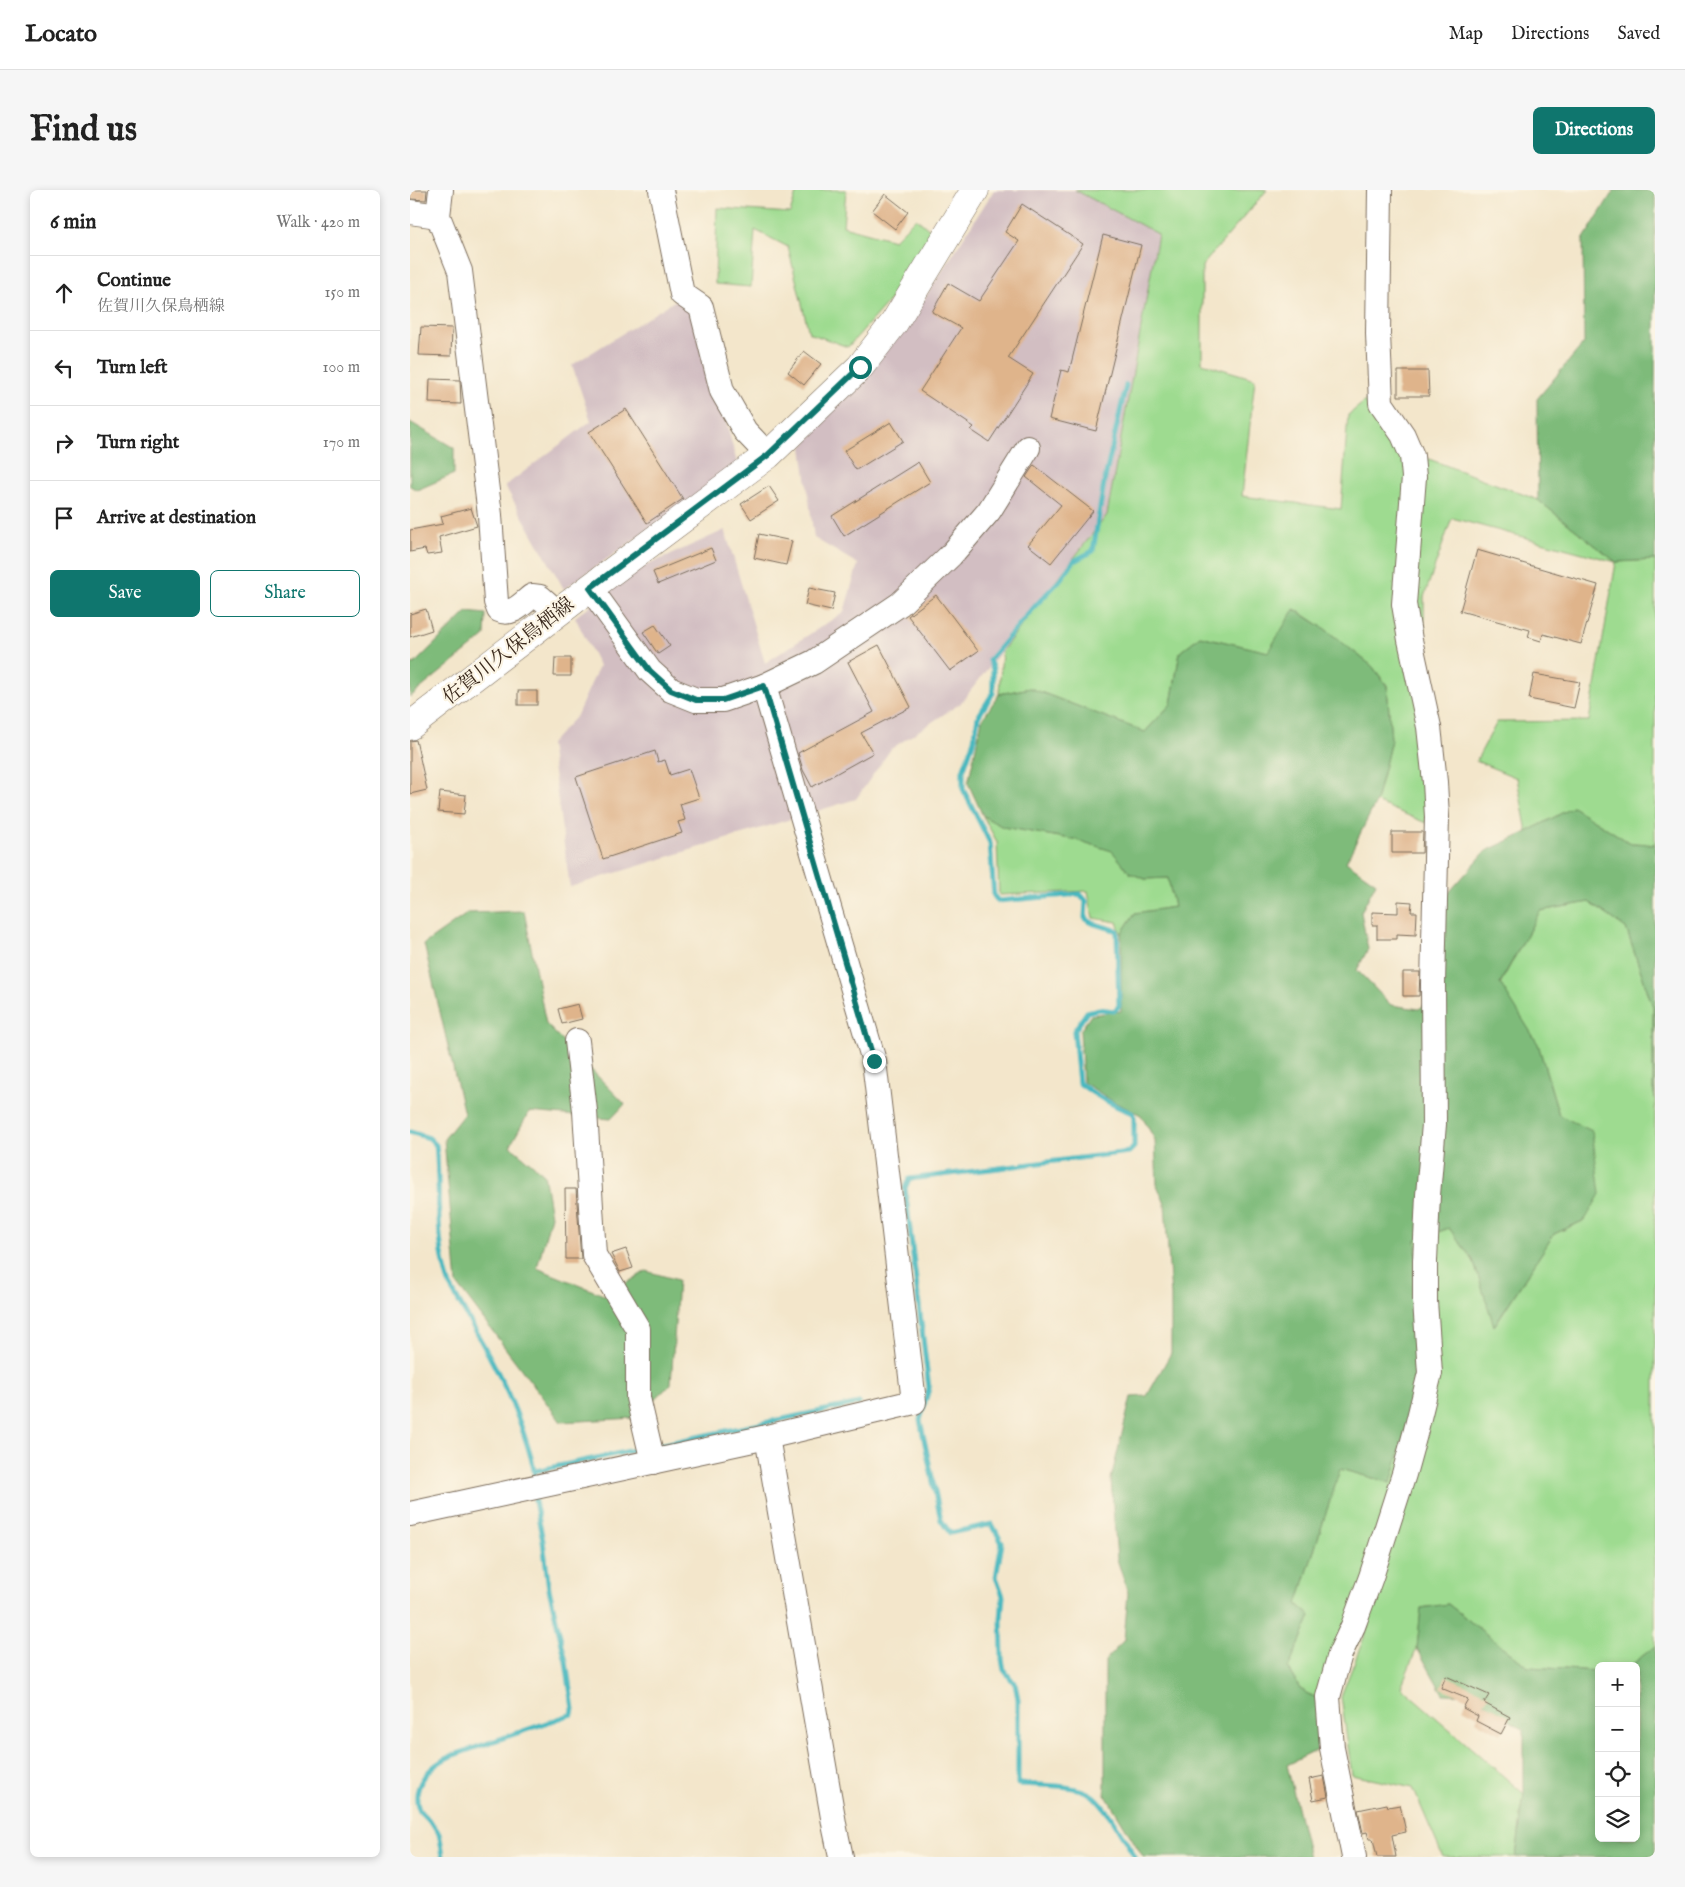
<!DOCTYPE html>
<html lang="en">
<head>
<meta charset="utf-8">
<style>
  :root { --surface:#fff; --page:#f6f6f6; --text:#222; --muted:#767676; --line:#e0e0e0; --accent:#0f766e }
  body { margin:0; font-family:"IM FELL English","Noto Serif JP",serif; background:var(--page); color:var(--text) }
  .controls { position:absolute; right:15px; bottom:15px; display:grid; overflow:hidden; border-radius:8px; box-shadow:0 2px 8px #0003 }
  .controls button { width:45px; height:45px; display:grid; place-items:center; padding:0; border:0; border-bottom:1px solid var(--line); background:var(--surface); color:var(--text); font:25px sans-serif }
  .stop { position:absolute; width:15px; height:15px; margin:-11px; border:4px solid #0f766e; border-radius:50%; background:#fff }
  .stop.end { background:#0f766e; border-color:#fff; box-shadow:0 1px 5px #0008 }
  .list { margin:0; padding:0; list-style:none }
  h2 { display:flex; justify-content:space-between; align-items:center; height:65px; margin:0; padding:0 20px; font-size:21px }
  h2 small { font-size:16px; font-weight:400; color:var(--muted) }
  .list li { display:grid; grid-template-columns:32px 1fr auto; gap:15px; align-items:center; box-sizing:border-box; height:75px; padding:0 20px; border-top:1px solid var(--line) }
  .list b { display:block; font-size:19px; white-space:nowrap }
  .list p { margin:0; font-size:16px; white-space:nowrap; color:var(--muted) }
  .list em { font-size:16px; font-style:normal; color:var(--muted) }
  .actions { display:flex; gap:10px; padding:15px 20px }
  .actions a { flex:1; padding:11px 0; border:1px solid var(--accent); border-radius:8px; text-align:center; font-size:18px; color:var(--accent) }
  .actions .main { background:var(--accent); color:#fff }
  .icon { flex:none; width:28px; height:28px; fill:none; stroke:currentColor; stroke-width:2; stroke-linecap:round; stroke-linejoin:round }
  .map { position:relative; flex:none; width:1245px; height:1667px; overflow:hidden; border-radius:8px }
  header { display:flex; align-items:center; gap:30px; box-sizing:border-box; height:70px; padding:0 25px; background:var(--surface); border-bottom:1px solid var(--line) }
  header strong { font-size:24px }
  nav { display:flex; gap:28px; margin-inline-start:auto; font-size:18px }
  .intro { display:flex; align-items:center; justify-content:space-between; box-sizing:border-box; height:120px; padding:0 30px }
  h1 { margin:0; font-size:35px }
  .button { padding:12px 22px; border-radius:8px; background:var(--accent); color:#fff; font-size:18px; font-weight:700 }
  main { display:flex; gap:30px; padding:0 30px }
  aside { flex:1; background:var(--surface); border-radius:8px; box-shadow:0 2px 8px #0003 }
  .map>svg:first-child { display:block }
</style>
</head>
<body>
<header>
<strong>Locato</strong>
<nav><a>Map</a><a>Directions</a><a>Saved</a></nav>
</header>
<div class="intro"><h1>Find us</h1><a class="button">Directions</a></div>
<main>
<aside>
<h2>6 min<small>Walk · 420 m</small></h2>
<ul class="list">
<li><svg class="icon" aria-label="ahead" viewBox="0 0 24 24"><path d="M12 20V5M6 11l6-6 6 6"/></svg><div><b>Continue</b><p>佐賀川久保鳥栖線</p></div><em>150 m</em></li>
<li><svg class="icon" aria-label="left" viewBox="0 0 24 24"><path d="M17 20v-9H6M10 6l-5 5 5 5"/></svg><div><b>Turn left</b></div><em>100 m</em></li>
<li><svg class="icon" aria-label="right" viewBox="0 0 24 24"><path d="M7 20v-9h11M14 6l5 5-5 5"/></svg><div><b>Turn right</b></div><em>170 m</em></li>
<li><svg class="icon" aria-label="arrive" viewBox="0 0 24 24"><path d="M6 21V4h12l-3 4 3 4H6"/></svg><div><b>Arrive at destination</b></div></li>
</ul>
<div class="actions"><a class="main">Save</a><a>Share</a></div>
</aside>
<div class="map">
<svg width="1245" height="1667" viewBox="0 0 1245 1667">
  <rect width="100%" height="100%" fill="#fcf5e5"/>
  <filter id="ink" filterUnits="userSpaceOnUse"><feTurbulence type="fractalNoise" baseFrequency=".02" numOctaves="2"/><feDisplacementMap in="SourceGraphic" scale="10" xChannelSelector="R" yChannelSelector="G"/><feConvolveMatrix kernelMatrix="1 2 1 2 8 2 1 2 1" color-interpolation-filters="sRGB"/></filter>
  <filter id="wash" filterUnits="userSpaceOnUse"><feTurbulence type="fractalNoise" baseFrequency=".0096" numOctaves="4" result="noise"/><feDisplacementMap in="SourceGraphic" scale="20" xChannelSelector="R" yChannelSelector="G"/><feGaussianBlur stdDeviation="1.12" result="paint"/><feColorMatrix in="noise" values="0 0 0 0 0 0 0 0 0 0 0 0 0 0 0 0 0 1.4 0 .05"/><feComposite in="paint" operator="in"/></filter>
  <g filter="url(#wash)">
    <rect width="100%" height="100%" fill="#f3e6cb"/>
    <g fill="#d2bec2">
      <polygon points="584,0 665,0 748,44 697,325 551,513 481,559 446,609 160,697 140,554 167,525 189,476 165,427 231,378 315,340 355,473 434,422 448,374 404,348 392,257 504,125"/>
      <polygon points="266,110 288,123 328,277 154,399 95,296 181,231 162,175"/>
    </g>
    <g fill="#9edb90" stroke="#6c8257">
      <polygon points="387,0 436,0 433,36 484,50 506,28 523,43 485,104 438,157 399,143 378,57 345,40 341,97 305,94 307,18 380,23"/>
      <polygon points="665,0 857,0 792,76 792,173 845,189 832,306 931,319 938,225 958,209 979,254 1128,310 1206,372 1245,370 1245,654 1220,653 1163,617 1117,642 1107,588 1066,571 1087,532 1179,531 1206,372 1042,328 1014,407 1016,633 966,612 981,550 977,495 962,476 915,439 885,419 858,462 790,446 770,462 761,514 735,542 620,498 589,504 592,461 697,325 748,44"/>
      <polygon points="573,626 593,637 667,650 703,661 720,683 735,689 758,688 764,717 725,723 711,744 707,732 683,728 678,701 589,705 587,652"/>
      <polygon points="1179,712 1216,738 1243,817 1243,899 1245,908 1245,1456 1220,1476 1189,1476 1189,1481 1118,1477 1038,1414 1011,1418 1007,1458 991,1497 1114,1604 1106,1667 1033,1667 1003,1598 942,1585 931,1506 959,1435 912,1511 890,1499 878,1479 901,1426 887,1414 930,1279 981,1293 1006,1050 1039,1038 1063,1070 1085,1135 1144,1044 1175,1030 1149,925 1128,854 1090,794 1130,721"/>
    </g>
    <g fill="#7ebb7a" stroke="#5c724c">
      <polygon points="1204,0 1245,0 1245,370 1206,372 1128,310 1127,209 1174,153 1173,50"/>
      <polygon points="0,232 44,258 44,284 7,300 0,296"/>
      <polygon points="884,419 915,439 962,476 977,496 981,550 966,612 936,672 966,693 951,722 958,759 947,780 981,815 1009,819 1028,805 1033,709 1076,661 1117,642 1163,617 1220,653 1245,654 1245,908 1243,899 1243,817 1216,738 1179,712 1130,721 1090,793 1128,854 1149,925 1182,941 1190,1004 1175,1030 1144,1044 1084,1136 1063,1070 1039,1038 1006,1050 1011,1184 981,1293 930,1279 887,1414 901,1426 878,1479 890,1499 912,1511 916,1556 877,1575 899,1667 733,1667 695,1604 695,1471 714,1450 718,1403 707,1369 701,1289 721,1207 737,1206 761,1163 761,1106 755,1014 747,995 745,950 731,925 704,912 673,892 670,841 681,825 711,821 711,744 725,723 764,717 758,688 735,689 720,683 702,661 667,650 593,637 573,626 558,593 572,530 589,504 620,498 735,542 761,514 770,462 790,446 858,462"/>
      <polygon points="57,422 76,424 75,446 0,507 0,473 4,474"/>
      <polygon points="114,721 136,834 215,914 201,929 119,922 100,956 134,984 141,1026 127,1078 196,1106 236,1081 268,1090 261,1194 225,1228 151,1232 47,1094 34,949 54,924 14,754 58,723"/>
      <polygon points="1038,1414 1118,1477 1189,1481 1189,1648 1226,1648 1226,1476 1220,1476 1245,1456 1245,1667 1106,1667 1114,1604 1114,1540 1063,1505 1033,1504 1007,1458 1011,1418"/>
    </g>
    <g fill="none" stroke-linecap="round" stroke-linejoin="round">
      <g stroke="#49b8bf" stroke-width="5">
        <path d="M716,195L694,293L683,361L664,371L649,391L626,415L579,470L583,479V503L568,527L564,550L553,581V599L580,653L584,706L588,711L670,704L676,711L675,728C682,736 697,736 707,741L709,816L704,821L689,819L677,822L664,841L669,893C686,906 701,915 722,923L724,927V957L719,962L499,989L495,998L519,1198L510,1230L531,1330L540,1343L582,1334L592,1353L586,1387L593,1406L591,1429L592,1469L594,1480L605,1494L608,1509V1594C628,1595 668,1594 683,1606C699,1620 714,1649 725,1667"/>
        <path d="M0,942L19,948L26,955C31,1002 24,1051 40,1096C69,1148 100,1197 117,1254C121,1267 125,1278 125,1291"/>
        <polyline points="244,1256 449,1213"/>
        <polyline points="125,1281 234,1258"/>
        <path d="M33,1667C32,1660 31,1651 29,1644C25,1634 15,1628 9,1620C0,1595 21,1575 41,1566L162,1524L163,1519L156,1472L139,1399L133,1351L125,1311V1305"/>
      </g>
    </g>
    <g id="blocks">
      <g fill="#dfb48b">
        <polygon points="1,0 17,0 16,10 0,9"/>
        <polygon points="475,4 498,22 485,39 462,21"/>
        <polygon points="612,14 673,54 598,168 623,184 579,252 561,240 564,237 510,201 551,138 522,122 538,93 569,111 609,51 595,42"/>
        <polygon points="693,45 731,55 686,241 639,229 651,180 659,182"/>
        <polygon points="11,137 42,138 41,166 9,165"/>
        <polygon points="394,161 411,174 394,195 378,182"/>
        <polygon points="988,181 1018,181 1019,206 988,206"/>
        <polygon points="20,189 50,190 51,214 19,213"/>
        <polygon points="216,219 273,309 237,333 179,242"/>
        <polygon points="481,232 493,251 446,280 434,261"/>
        <polygon points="508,272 520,292 434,346 422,326"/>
        <polygon points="624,275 683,321 641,373 618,355 651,315 616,287"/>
        <polygon points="359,296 369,311 341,329 331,314"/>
        <polygon points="61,318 67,336 29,347 32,363 17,365 15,359 0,362 0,340 33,334 31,326"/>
        <polygon points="349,344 382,351 376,375 344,368"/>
        <polygon points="301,358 306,370 248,394 243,382"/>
        <polygon points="1067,360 1188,395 1171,454 1133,444 1131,451 1118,447 1120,440 1050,421"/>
        <polygon points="399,398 425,403 421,421 395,415"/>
        <polygon points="526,405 568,461 540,481 498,426"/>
        <polygon points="16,419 22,440 0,447 0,424"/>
        <polygon points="245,435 260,456 248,464 233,442"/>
        <polygon points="469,455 501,517 451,543 463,563 402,597 393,580 388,563 464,522 438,472"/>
        <polygon points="145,468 161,468 161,486 144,486"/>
        <polygon points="1124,484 1170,492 1164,518 1119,509"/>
        <rect x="108" y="501" width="19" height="14"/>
        <polygon points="6,550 17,600 0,604 0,551"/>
        <polygon points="245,561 248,572 255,570 260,585 279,579 289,608 270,614 275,630 268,632 272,643 193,669 166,587"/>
        <polygon points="30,602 56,605 54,624 28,622"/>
        <polygon points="982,642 1013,642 1012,663 982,663"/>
        <polygon points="988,711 1002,712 1001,722 1007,722 1006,745 987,744 987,749 967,749 967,735 962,735 962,722 988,723"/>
        <polygon points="993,782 1010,782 1009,806 993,806"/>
        <polygon points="168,814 172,829 152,834 148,819"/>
        <polygon points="155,999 166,999 171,1069 156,1069"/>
        <polygon points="216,1059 223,1078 210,1082 201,1064"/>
        <polygon points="1036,1486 1079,1505 1074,1513 1100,1527 1091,1544 1066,1531 1068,1526 1053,1518 1058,1509 1031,1498"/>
        <polygon points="914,1586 918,1607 903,1610 899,1589"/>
        <polygon points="977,1614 978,1617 990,1615 996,1642 982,1645 986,1667 967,1667 963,1649 959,1649 957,1642 953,1643 948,1620"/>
      </g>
    </g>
  </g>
  <g filter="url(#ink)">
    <use href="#blocks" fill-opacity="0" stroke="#7b6c5b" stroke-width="1"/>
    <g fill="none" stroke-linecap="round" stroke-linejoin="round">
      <g stroke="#7b6c5b" stroke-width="26">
        <g id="minor">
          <path d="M31,0L28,26L50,81L80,325L86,412L89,420C102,426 112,414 122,406L130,407L147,422"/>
          <polyline points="251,0 272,104 291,117 312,201 335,241 358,265"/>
          <polyline points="0,22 28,26"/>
          <polyline points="180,398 240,481 261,500 286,510 313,510 354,496 404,472 490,414 541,365 579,321 618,258"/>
          <polyline points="167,851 175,921 184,1065 228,1139 228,1208 243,1272"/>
          <polyline points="357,1247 425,1639 431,1667"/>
          <polyline points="0,1324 357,1247 504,1212 464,871 354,496"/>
          <polyline points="944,1667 922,1558 918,1507 930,1464 943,1436 961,1387 994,1284 1005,1244 1020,1183 1015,1111 1015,1071 1018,1005 1024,934 1023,794 1027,627 1025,592 1019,537 1000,450 994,414 1004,287 1002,266 993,245 971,213 968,144 970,0"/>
        </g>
      </g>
      <g stroke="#7b6c5b" stroke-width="29">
        <polyline id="major" points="0,536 180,398 358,265 450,177 484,133 565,0"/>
      </g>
      <use href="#minor" stroke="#fff" stroke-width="24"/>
      <use href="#major" stroke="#fff" stroke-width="28"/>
    </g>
  </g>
  <g fill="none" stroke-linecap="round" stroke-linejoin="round" filter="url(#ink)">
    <polyline stroke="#0f766e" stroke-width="6" points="450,177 358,265 180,398 240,481 261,500 286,510 313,510 354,496 464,871"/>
  </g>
  <g text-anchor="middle" stroke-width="4.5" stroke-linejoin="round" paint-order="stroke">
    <g font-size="20" fill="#3b2a1e" stroke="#fcf5e5">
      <text transform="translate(98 460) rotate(-38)" y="7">佐賀川久保鳥栖線</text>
    </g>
  </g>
</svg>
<div class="controls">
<button>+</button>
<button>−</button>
<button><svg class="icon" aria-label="locate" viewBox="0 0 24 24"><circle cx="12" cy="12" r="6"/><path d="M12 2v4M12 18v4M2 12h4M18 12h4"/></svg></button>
<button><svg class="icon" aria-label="layers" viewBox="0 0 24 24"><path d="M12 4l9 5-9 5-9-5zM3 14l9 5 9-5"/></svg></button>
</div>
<div class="stop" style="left:450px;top:177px"></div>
<div class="stop end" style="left:464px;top:871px"></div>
</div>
</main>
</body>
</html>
